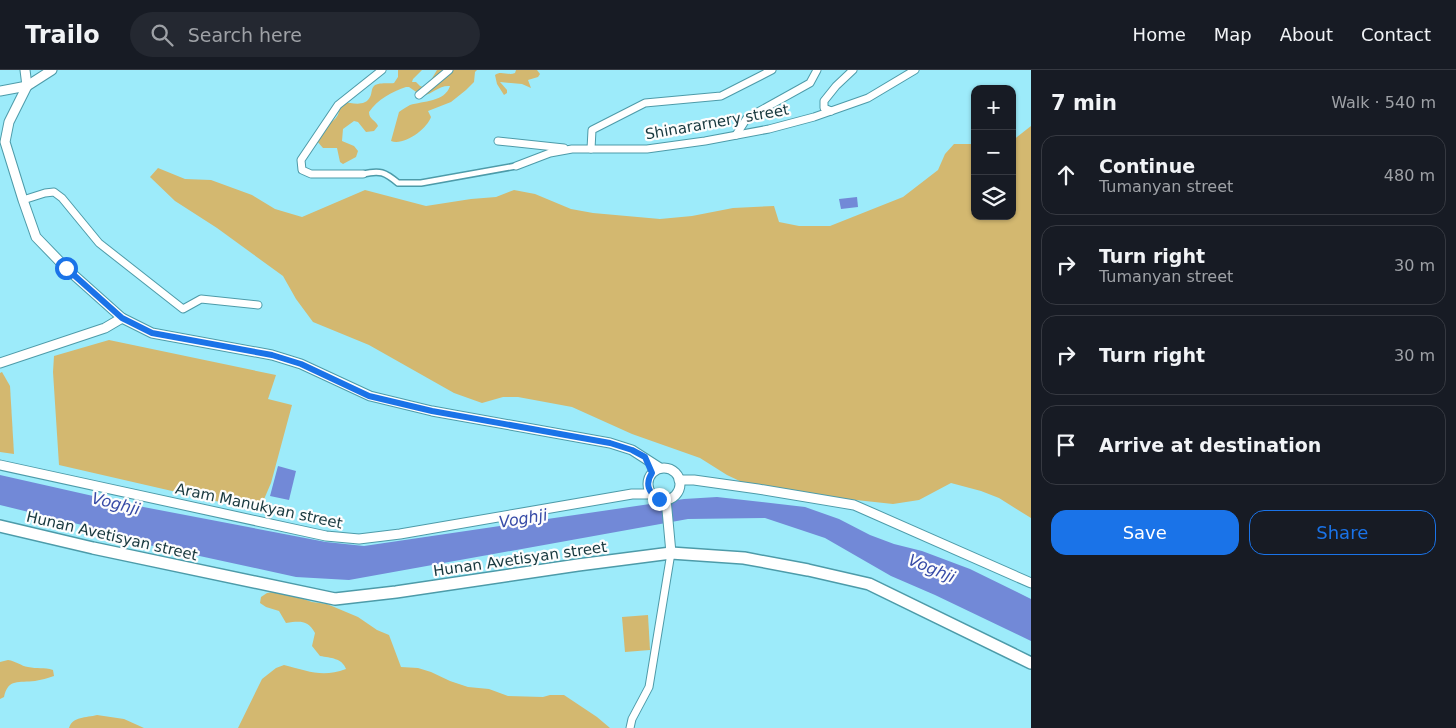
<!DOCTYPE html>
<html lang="en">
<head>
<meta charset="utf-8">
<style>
  :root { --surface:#171b24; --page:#242831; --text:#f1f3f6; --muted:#9ea1a6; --line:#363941; --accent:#1a73e8 }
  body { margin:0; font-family:"DejaVu Sans",sans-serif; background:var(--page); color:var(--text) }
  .controls { position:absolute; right:15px; top:15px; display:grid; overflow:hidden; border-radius:10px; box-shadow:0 1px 4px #0004 }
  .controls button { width:45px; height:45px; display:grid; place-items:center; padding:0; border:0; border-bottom:1px solid var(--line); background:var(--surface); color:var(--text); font:25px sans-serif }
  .stop { position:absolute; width:15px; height:15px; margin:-11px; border:4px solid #1a73e8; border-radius:50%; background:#fff }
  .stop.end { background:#1a73e8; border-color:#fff; box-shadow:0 1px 5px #0008 }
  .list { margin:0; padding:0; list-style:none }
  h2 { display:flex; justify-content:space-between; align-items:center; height:65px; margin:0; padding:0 20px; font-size:21px }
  h2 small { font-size:16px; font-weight:400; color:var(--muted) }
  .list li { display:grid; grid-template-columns:32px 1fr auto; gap:15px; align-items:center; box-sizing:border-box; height:80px; margin:0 10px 10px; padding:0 10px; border:1px solid var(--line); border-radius:15px }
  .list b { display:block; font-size:19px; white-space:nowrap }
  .list p { margin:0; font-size:16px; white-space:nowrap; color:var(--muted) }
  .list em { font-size:16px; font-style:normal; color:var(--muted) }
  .actions { display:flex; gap:10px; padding:15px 20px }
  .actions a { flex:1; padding:11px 0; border:1px solid var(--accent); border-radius:15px; text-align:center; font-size:18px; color:var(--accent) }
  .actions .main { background:var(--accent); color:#fff }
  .icon { flex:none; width:28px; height:28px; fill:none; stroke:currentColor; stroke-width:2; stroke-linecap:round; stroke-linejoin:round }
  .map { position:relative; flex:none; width:1031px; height:658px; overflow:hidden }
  header { display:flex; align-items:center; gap:30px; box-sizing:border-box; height:70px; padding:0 25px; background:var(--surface); border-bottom:1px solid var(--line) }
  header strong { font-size:24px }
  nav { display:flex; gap:28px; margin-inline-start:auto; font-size:18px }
  .search { width:350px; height:45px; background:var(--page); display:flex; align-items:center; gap:12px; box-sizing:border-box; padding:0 18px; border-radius:28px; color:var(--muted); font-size:19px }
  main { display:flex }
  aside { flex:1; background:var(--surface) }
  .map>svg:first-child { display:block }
</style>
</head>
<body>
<header>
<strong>Trailo</strong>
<div class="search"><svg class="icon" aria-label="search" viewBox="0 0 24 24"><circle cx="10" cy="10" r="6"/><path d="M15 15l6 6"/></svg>Search here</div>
<nav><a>Home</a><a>Map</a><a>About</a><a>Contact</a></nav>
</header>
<main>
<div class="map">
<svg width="1031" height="658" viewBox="0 0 1031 658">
  <rect width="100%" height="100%" fill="#9debfa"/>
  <g fill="#d3b870">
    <path d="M398,0H422L413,9L412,12H416L420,16L423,17L431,10L437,0H477L475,2L474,12L466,20L451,32L428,41L431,47C427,59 404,76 391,71L399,42C402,40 406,37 410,35C423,31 445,32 450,16C439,15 433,24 422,26L409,17H406C393,21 377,30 369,42C369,50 376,50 378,56L374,61L366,62L358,52L354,51L343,59L342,71L354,76L358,81L356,87L343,94L340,92L337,78H323L316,70C320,66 323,60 327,56C334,49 340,48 339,36L344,32C352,33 365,37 370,27C372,24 371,19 374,16C378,12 389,14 394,13L398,7Z"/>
    <path d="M516,0H537L540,4L538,7L528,10L531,18L522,14L500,12L507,20V23L504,25L497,14L495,5C501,0 508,6 515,3Z"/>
    <polygon points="1031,56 1031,448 999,428 981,421 951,413 919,430 893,434 819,426 746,414 727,405 700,388 632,364 572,337 518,327 503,327 482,333 454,323 369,275 313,252 296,229 283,206 217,158 175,131 150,107 158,98 185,109 211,110 252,125 275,139 302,147 365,120 426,136 471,129 496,127 514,120 535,124 571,139 593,143 660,149 692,146 733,138 774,136 779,152 799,156 830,156 903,127 938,100 945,84 954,74 972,74 975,75 975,146 1012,146 1012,71"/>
    <polygon points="109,270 276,305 268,329 292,335 271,413 259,441 59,395 53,302 54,286"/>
    <polygon points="2,302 10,316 14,384 0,382 0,303"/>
    <path d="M273,522L286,523L312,532L327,534L358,547L377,560L389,565L401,597L418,598L431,602L450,611L468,617L489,619L508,626L543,627L550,625H564L597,647L610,658H238L262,609L276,598L284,595C308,601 322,608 346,599C342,588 331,588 320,586L312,576L315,563C308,550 300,551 286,553L279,541L266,537L260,533L261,527L267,523Z"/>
    <polygon points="648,545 650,580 625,582 622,547"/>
    <path d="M8,590C16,591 21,596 28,597C37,599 44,597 53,600L54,606C48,608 41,610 35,611C19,613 8,608 4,627L0,629V592Z"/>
    <path d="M97,645L124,649L144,658H69C73,646 86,648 97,645Z"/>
  </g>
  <g fill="#7289d7">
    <polygon points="857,127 858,137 841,139 839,129"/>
    <polygon points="278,396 296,401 289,430 270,426"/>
    <polygon points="0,405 133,435 326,472 364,476 684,429 717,427 805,437 839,449 870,465 894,474 922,481 970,499 1031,529 1031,571 935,525 891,506 825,468 765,448 688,449 349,510 296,507 89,462 82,455 0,435"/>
  </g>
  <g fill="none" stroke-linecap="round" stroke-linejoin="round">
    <g stroke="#4d9ba9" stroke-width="8">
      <path id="pedestrian" d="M363,104C380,100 385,102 398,113H421L516,96"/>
    </g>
    <g stroke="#4d9ba9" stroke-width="9">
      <g id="minor">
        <polyline points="419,25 449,0"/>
        <polyline points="831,41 824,38 824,31 836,16 853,0"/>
        <polyline points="736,65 747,48 810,13 817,0"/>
        <polyline points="498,71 564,78"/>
        <polyline points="591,79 592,60 645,33 721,26 772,0"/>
        <polyline points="516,96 550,83 572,79 647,79 705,71 769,59 814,47 868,28 915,0"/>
        <polyline points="363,104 311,104 302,100 301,90 338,35 382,0"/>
        <polyline points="23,130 45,123 54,122 62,128 99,173 183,239 201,229 258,235"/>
        <polyline points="630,658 632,649 649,617 671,483"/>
      </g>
    </g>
    <g stroke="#4d9ba9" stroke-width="11">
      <g id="tertiary">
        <polyline points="25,0 27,16 9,52 5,72 23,130 36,167 66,198 122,248 152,263 272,285 301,294 370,326 432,341 610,373 632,380 660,398"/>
        <polyline points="0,21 27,16 52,0"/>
        <polyline points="0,293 105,258 122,248"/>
        <polyline points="0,395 326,466 359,469 400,464 632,424 652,424"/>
        <circle cx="664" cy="414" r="16"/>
        <polyline points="679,410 694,410 758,419 854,435 1031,513"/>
        <polyline points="666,429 671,483"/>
      </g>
    </g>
    <g stroke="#4d9ba9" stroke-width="14">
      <polyline id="trunk" points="0,456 93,478 335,529 396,522 578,495 671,483 744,488 808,500 869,514 1031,593"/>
    </g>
    <use href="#pedestrian" stroke="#fff" stroke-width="5"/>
    <use href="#minor" stroke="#fff" stroke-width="7"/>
    <use href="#tertiary" stroke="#fff" stroke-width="9"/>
    <use href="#trunk" stroke="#fff" stroke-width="11"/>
  </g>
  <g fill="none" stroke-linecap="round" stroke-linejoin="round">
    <path stroke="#1a73e8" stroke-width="6" d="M66,198L122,248L152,263L272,285L301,294L369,326L432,341L610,373L632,380L645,387L652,403C645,413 648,423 659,429"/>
  </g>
  <g text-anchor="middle" stroke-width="4.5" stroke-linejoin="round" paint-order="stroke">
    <g font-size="15" fill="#17383e" stroke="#fdfdfd">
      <text transform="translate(717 52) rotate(-10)" y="5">Shinararnery street</text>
      <text transform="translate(259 436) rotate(12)" y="5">Aram Manukyan street</text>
      <text transform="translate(112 466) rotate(13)" y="5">Hunan Avetisyan street</text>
      <text transform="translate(520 489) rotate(-8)" y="5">Hunan Avetisyan street</text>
    </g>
    <g font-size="16" font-style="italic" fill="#374ba7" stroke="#fdfdfd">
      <text transform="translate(116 433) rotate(14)" y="6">Voghji</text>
      <text transform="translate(523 448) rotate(-9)" y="6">Voghji</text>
      <text transform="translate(932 498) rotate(23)" y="6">Voghji</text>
    </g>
  </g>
</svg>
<div class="controls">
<button>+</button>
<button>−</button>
<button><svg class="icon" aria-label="layers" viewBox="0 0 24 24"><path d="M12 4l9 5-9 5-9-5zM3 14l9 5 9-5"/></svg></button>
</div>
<div class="stop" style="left:66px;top:198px"></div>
<div class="stop end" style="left:659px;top:429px"></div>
</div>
<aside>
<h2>7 min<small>Walk · 540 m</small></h2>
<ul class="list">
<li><svg class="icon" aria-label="ahead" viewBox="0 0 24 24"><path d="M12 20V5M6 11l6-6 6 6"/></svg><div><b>Continue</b><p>Tumanyan street</p></div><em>480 m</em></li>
<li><svg class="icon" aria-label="right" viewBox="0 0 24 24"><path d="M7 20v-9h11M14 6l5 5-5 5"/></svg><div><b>Turn right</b><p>Tumanyan street</p></div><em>30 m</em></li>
<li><svg class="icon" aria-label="right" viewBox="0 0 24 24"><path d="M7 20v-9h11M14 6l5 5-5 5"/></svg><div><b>Turn right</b></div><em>30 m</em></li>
<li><svg class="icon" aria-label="arrive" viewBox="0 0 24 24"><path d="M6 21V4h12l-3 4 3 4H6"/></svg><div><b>Arrive at destination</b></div></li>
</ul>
<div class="actions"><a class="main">Save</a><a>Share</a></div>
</aside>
</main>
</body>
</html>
